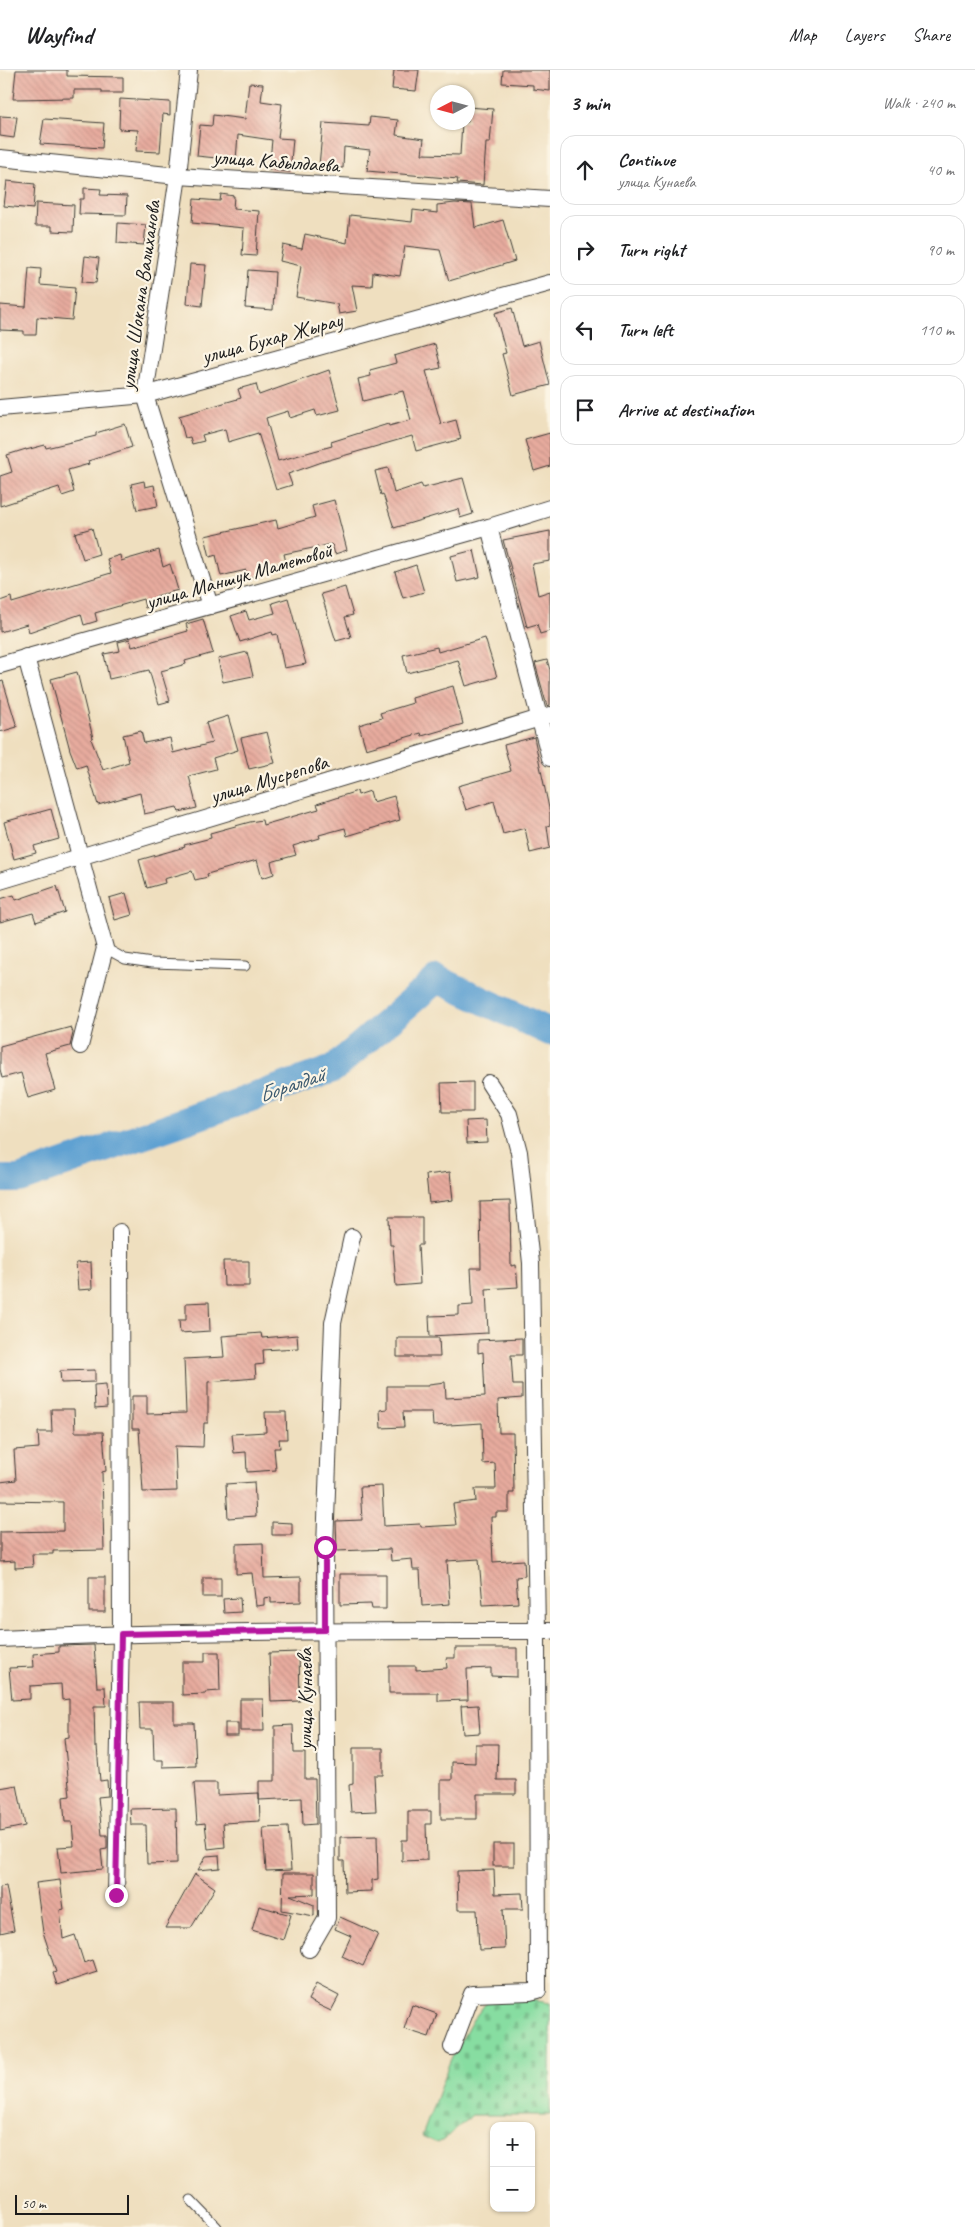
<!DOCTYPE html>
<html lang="en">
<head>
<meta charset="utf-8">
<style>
  :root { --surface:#fff; --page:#f6f6f6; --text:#202124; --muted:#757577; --line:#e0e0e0 }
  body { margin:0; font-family:Caveat,sans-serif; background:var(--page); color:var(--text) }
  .controls { position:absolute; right:15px; bottom:15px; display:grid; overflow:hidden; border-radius:10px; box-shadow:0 1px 4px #0004 }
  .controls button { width:45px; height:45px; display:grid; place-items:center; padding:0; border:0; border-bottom:1px solid var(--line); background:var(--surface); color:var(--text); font:25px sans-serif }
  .compass { position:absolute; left:430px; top:15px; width:45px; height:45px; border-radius:50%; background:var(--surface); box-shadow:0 1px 4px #0004; rotate:264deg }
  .scale { position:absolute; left:15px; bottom:12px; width:114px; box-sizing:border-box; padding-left:5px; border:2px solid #1c1c1c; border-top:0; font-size:14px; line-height:18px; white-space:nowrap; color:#1c1c1c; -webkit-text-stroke:4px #fcf5e5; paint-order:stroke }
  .stop { position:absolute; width:15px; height:15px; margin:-11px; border:4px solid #b5179e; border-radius:50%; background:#fff }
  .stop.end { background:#b5179e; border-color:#fff; box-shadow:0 1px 5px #0008 }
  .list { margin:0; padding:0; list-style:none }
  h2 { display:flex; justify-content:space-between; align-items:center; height:65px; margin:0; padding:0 20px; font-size:21px }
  h2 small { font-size:16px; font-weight:400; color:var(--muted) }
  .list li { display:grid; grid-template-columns:32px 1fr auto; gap:15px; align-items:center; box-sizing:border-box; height:70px; margin:0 10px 10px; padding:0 10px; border:1px solid var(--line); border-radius:15px }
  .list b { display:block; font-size:19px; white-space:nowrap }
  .list p { margin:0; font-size:16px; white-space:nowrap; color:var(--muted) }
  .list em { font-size:16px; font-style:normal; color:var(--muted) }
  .icon { flex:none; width:28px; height:28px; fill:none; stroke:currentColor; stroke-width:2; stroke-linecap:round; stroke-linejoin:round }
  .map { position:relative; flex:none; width:550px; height:2157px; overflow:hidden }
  header { display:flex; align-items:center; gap:30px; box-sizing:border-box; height:70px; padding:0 25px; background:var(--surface); border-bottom:1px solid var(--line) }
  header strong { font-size:24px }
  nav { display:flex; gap:28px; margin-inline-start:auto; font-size:18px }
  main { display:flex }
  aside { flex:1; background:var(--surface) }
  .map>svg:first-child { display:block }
</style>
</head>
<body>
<header>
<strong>Wayfind</strong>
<nav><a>Map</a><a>Layers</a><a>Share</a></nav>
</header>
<main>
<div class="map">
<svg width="550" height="2157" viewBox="0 0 550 2157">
  <defs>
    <pattern id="cemetery-stones" width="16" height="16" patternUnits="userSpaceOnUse" patternTransform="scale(1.25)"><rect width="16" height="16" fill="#87dda1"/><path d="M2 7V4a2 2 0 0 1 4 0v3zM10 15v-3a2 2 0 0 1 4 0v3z" fill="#74bd8a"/></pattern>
    <pattern id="building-back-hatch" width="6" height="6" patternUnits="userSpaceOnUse" patternTransform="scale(1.25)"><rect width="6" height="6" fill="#e7ab9e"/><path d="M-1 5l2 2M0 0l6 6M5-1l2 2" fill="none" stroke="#c69388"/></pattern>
  </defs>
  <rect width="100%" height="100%" fill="#fcf5e5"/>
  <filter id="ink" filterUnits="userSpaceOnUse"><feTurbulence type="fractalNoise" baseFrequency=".02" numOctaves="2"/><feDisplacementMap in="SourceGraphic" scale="10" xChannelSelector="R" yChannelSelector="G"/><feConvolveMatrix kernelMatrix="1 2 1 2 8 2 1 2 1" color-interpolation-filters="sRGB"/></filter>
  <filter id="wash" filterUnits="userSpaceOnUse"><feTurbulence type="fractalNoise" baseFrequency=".0096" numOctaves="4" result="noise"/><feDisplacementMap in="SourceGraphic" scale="20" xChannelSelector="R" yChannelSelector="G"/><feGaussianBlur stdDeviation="1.12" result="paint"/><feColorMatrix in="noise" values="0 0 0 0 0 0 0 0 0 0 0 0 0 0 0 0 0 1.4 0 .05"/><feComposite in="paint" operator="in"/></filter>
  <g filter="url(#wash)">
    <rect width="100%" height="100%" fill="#efdfbf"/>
    <polygon fill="url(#cemetery-stones)" stroke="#527c5e" points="493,1924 550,1933 550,2045 472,2045 442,2071 435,2072 422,2066 450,1991 472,1951"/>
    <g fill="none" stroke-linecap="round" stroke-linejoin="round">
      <polyline stroke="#5fa1d2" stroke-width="28" points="0,1109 19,1109 333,999 437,909 550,962"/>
    </g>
    <g id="blocks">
      <g fill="url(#building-back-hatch)">
        <polygon points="16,0 67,0 67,6 123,7 123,23 102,23 102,20 74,20 74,28 13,29"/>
        <polygon points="394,0 419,0 416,21 392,19"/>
        <polygon points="503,0 550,0 550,21 533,19 533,15 502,13"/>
        <polygon points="249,13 263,14 261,31 282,34 278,68 293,69 290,102 269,100 272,70 238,65 236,90 197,86 200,55 212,56 213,45 245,49"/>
        <polygon points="120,29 170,32 170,45 163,44 160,82 136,81 138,60 119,59"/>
        <polygon points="468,37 493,39 490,73 486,73 483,115 457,113 458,109 367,101 370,80 344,77 343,98 319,96 323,53 369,56 370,47 398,50 396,65 424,69 422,84 460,85 462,52 468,52"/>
        <polygon points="0,46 17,47 14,68 0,66"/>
        <polygon points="44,49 104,53 102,78 40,74"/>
        <polygon points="7,111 35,114 33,139 4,136"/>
        <polygon points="84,118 101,119 100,125 127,126 126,145 79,144 80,129 84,129"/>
        <polygon points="221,124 234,126 233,139 259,141 256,186 242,185 244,158 192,153 194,129 220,131"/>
        <polygon points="36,133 74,135 73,162 52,161 52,156 35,156"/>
        <polygon points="455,133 472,134 475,158 503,150 515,191 449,211 440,180 405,176 400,206 373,202 372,216 352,215 357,241 339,244 337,234 296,227 301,196 280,191 283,175 302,179 305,164 347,173 350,145 412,152 413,140 437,143 437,135"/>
        <polygon points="118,153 146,155 144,175 117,173"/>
        <polygon points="85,186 99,188 96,213 82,212"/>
        <polygon points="190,194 206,195 202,236 187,234"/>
        <polygon points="29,198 41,199 40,215 75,218 72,250 37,247 36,265 24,265 24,261 0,260 0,235 26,237"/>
        <polygon points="248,200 275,202 273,240 245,238"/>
        <polygon points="512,238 522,276 539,271 550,315 513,325 502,284 506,283 495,243"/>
        <polygon points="435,274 441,298 426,301 441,354 456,350 461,369 416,381 412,366 322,392 288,404 292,415 276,420 258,363 228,372 225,359 202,365 204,371 192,374 190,367 185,368 179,346 241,328 238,319 256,314 259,325 329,300 340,340 317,346 315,340 290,348 288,341 266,348 278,391 332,376 331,372 388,354 389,356 411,350 403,321 363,331 358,309 371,306 370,300 396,293 394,286"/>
        <polygon points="125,354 132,377 88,391 89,394 68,400 74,422 62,426 59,417 0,436 0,406 12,402 7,385 26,379 26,380 45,375 46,378 96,366 96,363"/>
        <polygon points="550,363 550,396 534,401 525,370"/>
        <polygon points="388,398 394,423 421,414 423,418 463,408 473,444 460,448 458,439 394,458 383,424 381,425 375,401"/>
        <polygon points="144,411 145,417 154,415 158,436 137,440 131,414"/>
        <polygon points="334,430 347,480 335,484 332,474 284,484 286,492 259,498 260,505 248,508 246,500 221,506 216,485 210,487 205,466 276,450 278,458 315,447 312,436"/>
        <polygon points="92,458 99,484 83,489 75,463"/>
        <polygon points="550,461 550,491 532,494 538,525 550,521 550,561 540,564 537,554 527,557 503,470"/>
        <polygon points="159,480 163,497 170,494 178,520 156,526 158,534 145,538 143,529 95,543 97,551 84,555 81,544 29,562 27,554 0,562 0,531 11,527 12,533 111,503 107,489 120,485 121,491"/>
        <polygon points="474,480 480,507 457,512 451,486"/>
        <polygon points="416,495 424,522 403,528 395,502"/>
        <polygon points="345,517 353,545 345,547 351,567 336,571 321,524"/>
        <polygon points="288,528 306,594 284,598 277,564 273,565 272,562 240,572 231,546 246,541 249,550 275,543 272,533"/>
        <polygon points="203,549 213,583 185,591 186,594 161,601 170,631 159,634 149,600 109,609 104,584 120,581 118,572 130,569 132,577 188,561 186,554"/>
        <polygon points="485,568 497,607 466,616 458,590 407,603 403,585 437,577 438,582"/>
        <polygon points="247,582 253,606 223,612 218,589"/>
        <polygon points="547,590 550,600 550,635 547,636 535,593"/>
        <polygon points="77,602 93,668 91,669 103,700 129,692 123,665 141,661 144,673 170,668 173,683 212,673 206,653 228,646 238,680 213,688 216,699 189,706 197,738 179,742 177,737 144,744 140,723 98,735 86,695 77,698 70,680 51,609"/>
        <polygon points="3,611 17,657 0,662 0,612"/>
        <polygon points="453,616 463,654 422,666 421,663 366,679 359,655 382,648 380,643 413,633 412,628"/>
        <polygon points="267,662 275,693 249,699 241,668"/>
        <polygon points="534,667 550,743 550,755 547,756 550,778 530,783 525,758 503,764 494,731 466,740 458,716 511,701 504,675"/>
        <polygon points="357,721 358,725 370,721 373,732 394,726 400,750 347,766 345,758 319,765 320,768 293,776 296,785 271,792 274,804 262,808 257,790 207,804 208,807 195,810 192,801 164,809 165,813 147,818 139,790 185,777 184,775 211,768 210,763 250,752 262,750 263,755 319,739 317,734"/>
        <polygon points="51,739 59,769 34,776 36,783 14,789 4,752"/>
        <polygon points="57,816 65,842 36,852 33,843 0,852 0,829 14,825 16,830"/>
        <polygon points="126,823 132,845 115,850 109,828"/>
        <polygon points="71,957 73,963 70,976 45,983 55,1020 28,1028 21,1003 2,1008 0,999 0,976"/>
        <polygon points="473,1012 473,1042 442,1042 441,1013"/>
        <polygon points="486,1050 487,1072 467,1073 466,1051"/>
        <polygon points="450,1102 453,1130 429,1133 426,1105"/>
        <polygon points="510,1131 511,1196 516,1195 518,1217 486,1219 488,1263 430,1266 429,1246 459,1245 459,1236 473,1235 471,1198 481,1198 480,1132"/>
        <polygon points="389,1147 422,1147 422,1175 418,1175 420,1214 396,1216 393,1175 390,1175"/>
        <polygon points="223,1191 249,1191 249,1216 224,1216"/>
        <polygon points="91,1192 92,1219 78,1220 76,1193"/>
        <polygon points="209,1232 210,1261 180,1263 179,1250 186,1250 186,1233"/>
        <polygon points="261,1263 262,1268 297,1265 298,1278 263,1280 264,1294 255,1295 256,1308 208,1312 208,1353 204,1353 203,1377 175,1376 177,1421 143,1422 139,1359 132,1359 132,1326 147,1326 147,1344 186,1343 184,1289 224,1287 222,1266"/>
        <polygon points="397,1268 439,1268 440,1287 397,1287"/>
        <polygon points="522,1268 522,1285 511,1285 513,1315 522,1315 522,1328 498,1330 499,1363 513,1363 514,1423 509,1423 509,1442 496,1442 496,1447 491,1447 493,1492 524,1490 525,1506 516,1507 518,1533 483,1535 479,1489 447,1491 450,1534 422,1536 420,1500 413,1500 412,1489 391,1491 390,1479 337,1481 336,1451 362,1450 360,1417 382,1416 384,1456 420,1454 421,1457 456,1455 453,1434 476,1431 475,1419 496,1419 495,1393 483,1394 482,1353 433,1356 432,1342 403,1342 404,1357 381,1358 380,1340 387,1339 387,1316 429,1316 429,1314 445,1312 446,1328 485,1326 483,1282 478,1283 478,1270"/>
        <polygon points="95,1300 95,1312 61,1313 60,1301"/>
        <polygon points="106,1314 107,1338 95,1339 94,1315"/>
        <polygon points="51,1339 74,1339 75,1362 103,1362 106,1401 102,1402 104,1480 53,1481 53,1484 32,1484 33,1497 15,1498 15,1491 0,1492 0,1462 63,1461 63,1432 0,1431 0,1412 16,1410 14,1380 39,1378 38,1362 52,1362"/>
        <polygon points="265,1342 286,1342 287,1369 279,1369 280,1378 274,1378 276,1400 247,1402 246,1382 234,1383 232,1364 266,1362"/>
        <polygon points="254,1412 256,1446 228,1448 226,1414"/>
        <polygon points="272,1452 292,1453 292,1465 272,1465"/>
        <polygon points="263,1473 264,1508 301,1507 301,1532 271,1533 271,1527 264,1528 264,1535 256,1536 252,1503 236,1504 236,1474"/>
        <polygon points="340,1504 386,1504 386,1539 372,1539 371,1534 340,1535"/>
        <rect x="89" y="1507" width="16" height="35"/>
        <rect x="203" y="1508" width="18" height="19"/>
        <polygon points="240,1528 241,1542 224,1543 223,1529"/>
        <polygon points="94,1575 97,1617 105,1617 106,1636 94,1636 95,1677 97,1677 100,1711 107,1710 108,1726 98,1727 102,1765 107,1765 107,1779 101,1780 103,1799 61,1803 58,1777 74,1776 72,1752 65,1752 63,1727 70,1726 64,1668 69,1667 69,1629 62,1630 61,1614 30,1616 30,1629 12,1630 9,1598 34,1597 33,1584 59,1582 59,1576"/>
        <polygon points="455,1578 517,1578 517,1607 491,1606 491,1598 467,1599 468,1630 438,1631 438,1623 389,1623 389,1596 416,1596 416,1600 447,1598 446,1588 455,1588"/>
        <polygon points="205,1582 219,1582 220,1621 206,1622 206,1624 182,1625 182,1592 205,1592"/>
        <polygon points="299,1582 300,1631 271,1632 269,1583"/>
        <polygon points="240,1629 263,1629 264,1661 240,1661"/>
        <polygon points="139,1632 174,1632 174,1653 194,1653 196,1696 163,1697 163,1690 154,1690 153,1659 140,1659"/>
        <polygon points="478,1635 480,1663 463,1664 461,1636"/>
        <rect x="225" y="1653" width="13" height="13"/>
        <polygon points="293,1655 294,1683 305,1683 305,1709 315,1709 316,1754 303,1755 302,1728 259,1730 259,1711 275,1711 275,1656"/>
        <polygon points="475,1674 498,1674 497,1710 516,1710 516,1724 477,1724 477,1749 441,1749 441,1710 452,1710 452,1692 475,1693"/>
        <polygon points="353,1678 383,1678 383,1705 374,1705 376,1741 351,1742 349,1715 353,1714"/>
        <polygon points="194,1713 217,1713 217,1725 259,1723 260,1751 223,1753 225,1777 208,1779 205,1753 197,1754"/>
        <polygon points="17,1715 25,1756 0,1761 0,1718"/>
        <polygon points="176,1738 177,1793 147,1794 146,1755 131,1755 130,1739"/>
        <polygon points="408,1741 431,1741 431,1754 426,1754 427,1790 402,1791 402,1770 408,1770"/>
        <polygon points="288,1757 291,1800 266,1801 263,1758"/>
        <polygon points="377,1766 378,1809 372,1810 372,1821 345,1822 344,1791 340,1791 340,1767"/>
        <rect x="493" y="1774" width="21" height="22"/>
        <polygon points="219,1785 220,1798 198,1800 206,1786"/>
        <polygon points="494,1800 495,1824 522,1823 523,1839 503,1839 505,1879 479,1880 477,1840 458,1840 457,1801"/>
        <polygon points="283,1803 314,1803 314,1824 290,1825 314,1835 314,1846 282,1840"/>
        <polygon points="195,1804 215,1818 191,1858 165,1858"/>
        <polygon points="60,1810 64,1839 60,1840 63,1869 75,1865 84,1893 93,1890 97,1902 57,1915 53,1903 56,1902 43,1862 36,1813"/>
        <polygon points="6,1816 14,1860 0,1863 0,1817"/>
        <polygon points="259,1836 291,1845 283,1870 252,1860"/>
        <polygon points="340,1847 378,1864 363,1896 342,1886 351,1866 335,1859"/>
        <polygon points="316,1914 339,1926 331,1941 308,1930"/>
        <polygon points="412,1935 437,1944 429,1967 404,1959"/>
      </g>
    </g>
  </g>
  <g filter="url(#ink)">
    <use href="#blocks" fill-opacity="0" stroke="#3c3934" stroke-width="1"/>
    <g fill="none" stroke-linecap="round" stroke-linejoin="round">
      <g stroke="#3c3934" stroke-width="11">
        <g id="lane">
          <polyline points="105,878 125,889 152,893 245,896"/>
          <polyline points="191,2130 217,2157"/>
        </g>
      </g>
      <g stroke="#3c3934" stroke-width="18">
        <g id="street">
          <polyline points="189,0 178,106 145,325 210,536"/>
          <polyline points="0,88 178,106 550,129"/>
          <polyline points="0,338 145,325 550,213"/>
          <polyline points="489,457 550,688"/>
          <polyline points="26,587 105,878 80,976"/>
          <polyline points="0,595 489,457 550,438"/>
          <polyline points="0,811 550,645"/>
          <path d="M0,1569C183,1560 366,1561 550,1561"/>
          <polyline points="116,1825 121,1564 120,1162"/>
          <polyline points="309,1879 327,1848 325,1477 333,1253 352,1167"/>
          <polyline points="452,1977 472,1924 530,1922 538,1920 537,1561 531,1193 519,1082 509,1044 489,1013"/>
        </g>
      </g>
      <use href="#lane" stroke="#fff" stroke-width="9"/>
      <use href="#street" stroke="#fff" stroke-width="16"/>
    </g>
  </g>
  <g fill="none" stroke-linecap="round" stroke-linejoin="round" filter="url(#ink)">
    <polyline stroke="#b5179e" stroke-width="6" points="116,1825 121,1564 325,1560 325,1477"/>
  </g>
  <g text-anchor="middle" stroke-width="4.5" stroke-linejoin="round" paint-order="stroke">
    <g font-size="21" fill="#1c1c1c" stroke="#fcf5e5">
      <text transform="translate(276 91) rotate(4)" y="7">улица Кабылдаева</text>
      <text transform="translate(140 225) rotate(-82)" y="7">улица Шокана Валиханова</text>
      <text transform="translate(272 268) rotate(-15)" y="7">улица Бухар Жырау</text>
      <text transform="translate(239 506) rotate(-16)" y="7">улица Маншук Маметовой</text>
      <text transform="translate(269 709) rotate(-17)" y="7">улица Мусрепова</text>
      <text transform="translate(305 1629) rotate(-90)" y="7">улица Кунаева</text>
    </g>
    <g font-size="22" font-style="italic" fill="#3a586e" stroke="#fcf5e5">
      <text transform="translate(291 1014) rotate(-19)" y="8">Боралдай</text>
    </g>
  </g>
</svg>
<div class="controls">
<button>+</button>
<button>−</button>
</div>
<svg class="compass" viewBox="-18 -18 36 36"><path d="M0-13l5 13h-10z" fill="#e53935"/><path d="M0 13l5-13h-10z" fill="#757577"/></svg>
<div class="scale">50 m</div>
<div class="stop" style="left:325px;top:1477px"></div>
<div class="stop end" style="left:116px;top:1825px"></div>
</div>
<aside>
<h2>3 min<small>Walk · 240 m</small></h2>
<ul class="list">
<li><svg class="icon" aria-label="ahead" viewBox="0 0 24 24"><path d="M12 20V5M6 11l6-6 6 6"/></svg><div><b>Continue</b><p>улица Кунаева</p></div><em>40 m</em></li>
<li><svg class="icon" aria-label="right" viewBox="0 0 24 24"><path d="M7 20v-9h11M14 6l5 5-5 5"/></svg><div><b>Turn right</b></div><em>90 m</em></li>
<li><svg class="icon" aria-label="left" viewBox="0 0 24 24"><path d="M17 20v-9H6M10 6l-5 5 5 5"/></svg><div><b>Turn left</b></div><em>110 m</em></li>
<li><svg class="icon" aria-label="arrive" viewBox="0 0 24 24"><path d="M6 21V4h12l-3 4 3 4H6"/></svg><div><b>Arrive at destination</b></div></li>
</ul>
</aside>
</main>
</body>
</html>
